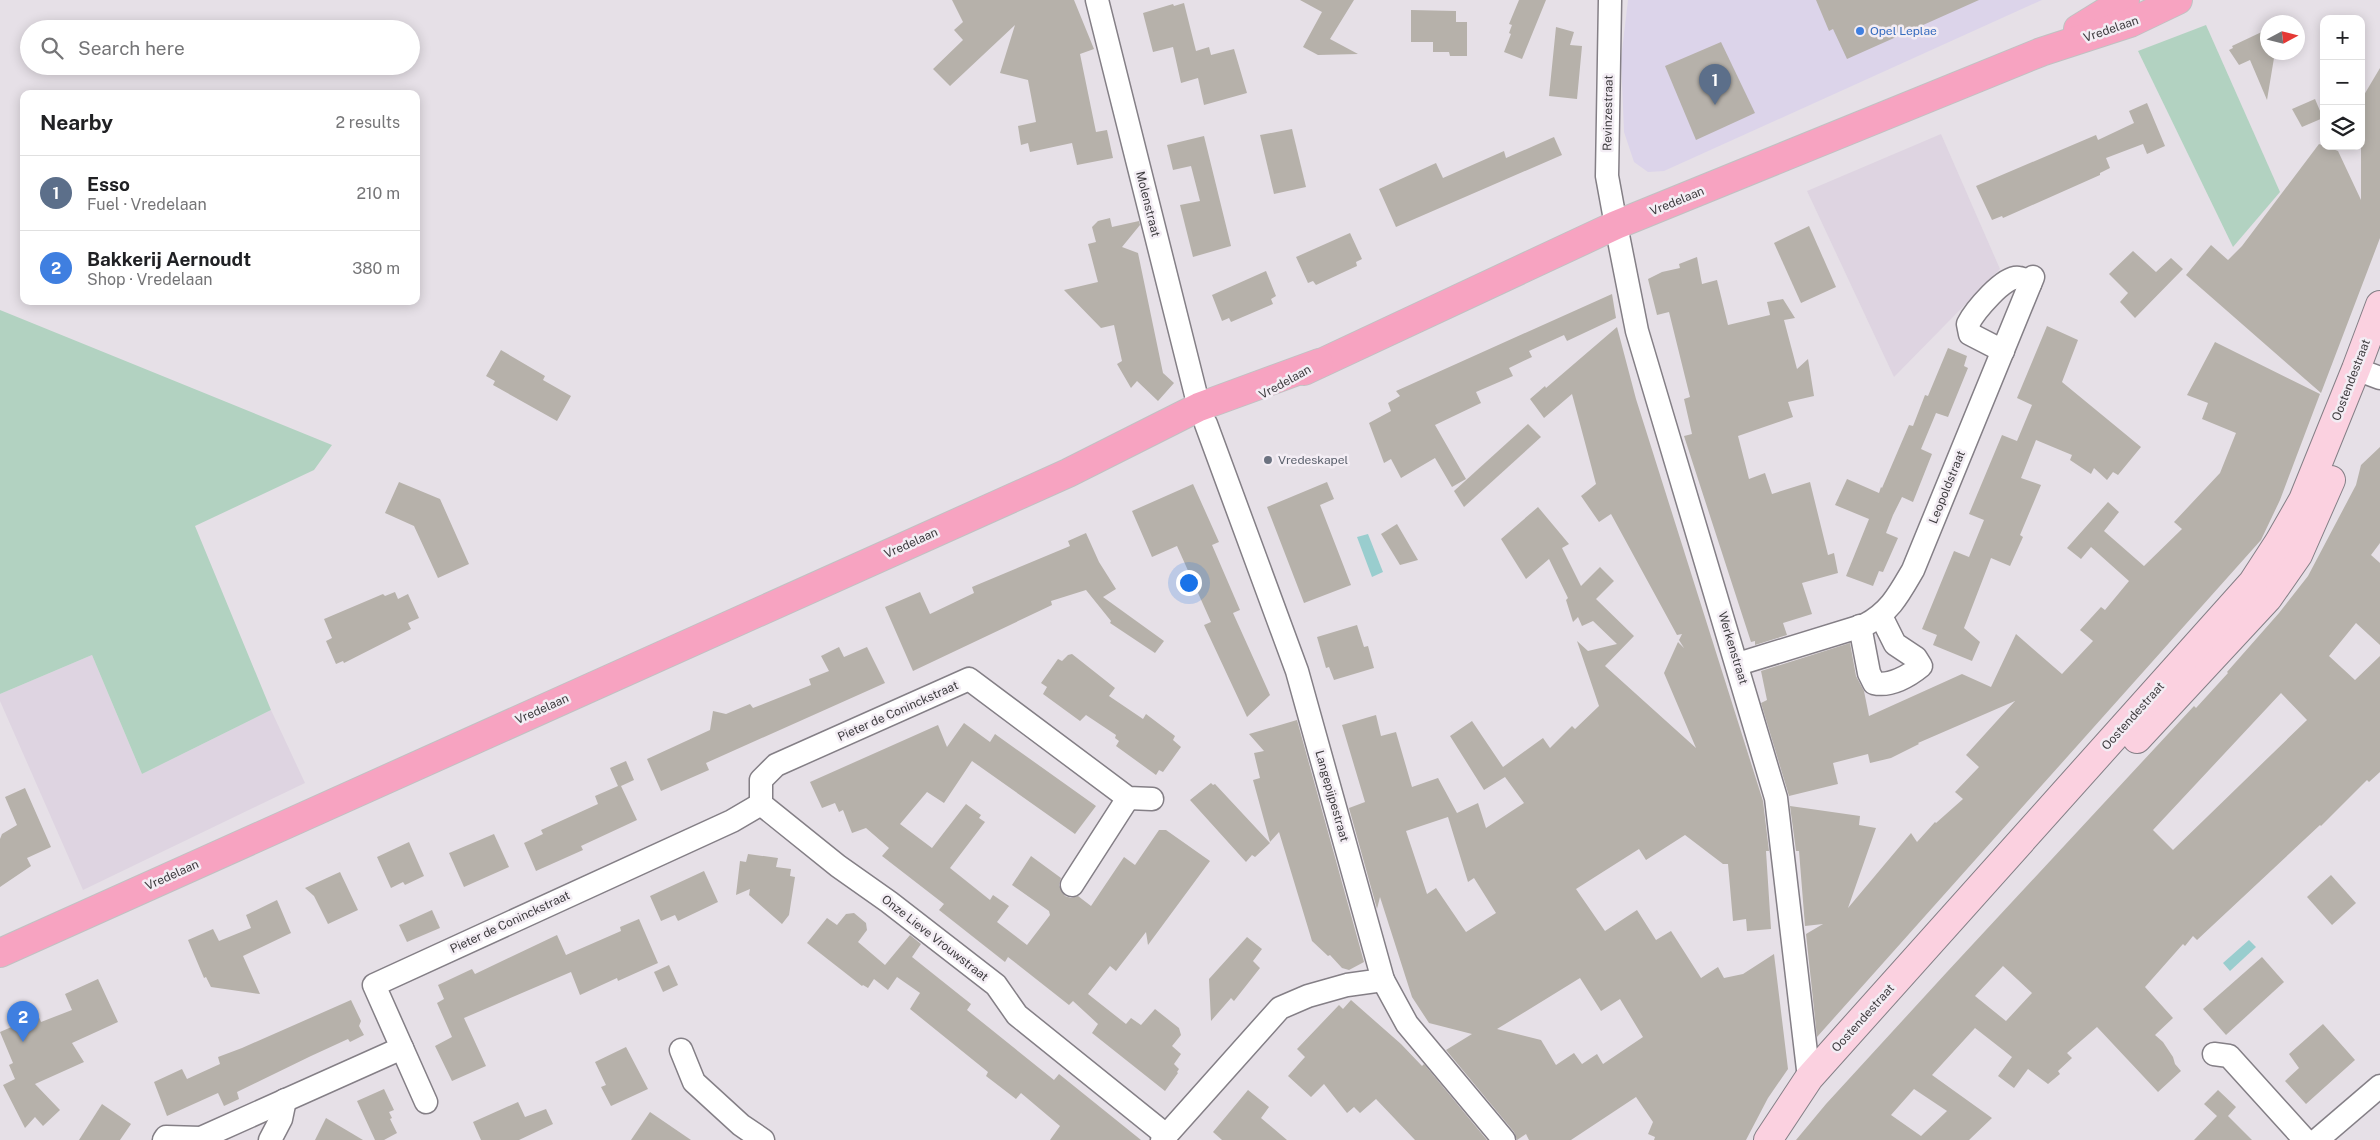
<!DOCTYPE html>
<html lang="en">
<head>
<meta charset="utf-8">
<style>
  :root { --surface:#fff; --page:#f6f6f6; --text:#202124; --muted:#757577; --line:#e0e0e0; --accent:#933aa7 }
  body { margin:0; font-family:"Public Sans",sans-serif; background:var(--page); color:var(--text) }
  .controls { position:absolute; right:15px; top:15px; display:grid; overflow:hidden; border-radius:10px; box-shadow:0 2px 12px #0003 }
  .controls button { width:45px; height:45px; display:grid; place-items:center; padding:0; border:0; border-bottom:1px solid var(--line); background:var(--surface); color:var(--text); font:25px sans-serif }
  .compass { position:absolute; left:2260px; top:15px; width:45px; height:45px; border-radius:50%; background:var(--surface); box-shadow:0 2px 12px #0003; rotate:83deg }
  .you { position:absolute; left:1188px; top:582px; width:18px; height:18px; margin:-12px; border:4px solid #fff; border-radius:50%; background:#1a73e8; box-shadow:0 0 0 8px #1a73e833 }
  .badge { display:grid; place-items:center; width:32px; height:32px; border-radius:50%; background:var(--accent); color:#fff; font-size:16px; font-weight:700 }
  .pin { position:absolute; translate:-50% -41px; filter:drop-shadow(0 1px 2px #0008) }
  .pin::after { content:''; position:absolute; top:26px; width:18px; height:15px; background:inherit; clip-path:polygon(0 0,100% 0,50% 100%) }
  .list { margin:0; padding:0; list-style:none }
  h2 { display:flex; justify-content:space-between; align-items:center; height:65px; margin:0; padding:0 20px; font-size:21px }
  h2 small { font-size:16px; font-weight:400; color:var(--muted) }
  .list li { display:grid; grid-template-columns:32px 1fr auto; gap:15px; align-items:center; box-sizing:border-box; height:75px; padding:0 20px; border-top:1px solid var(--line) }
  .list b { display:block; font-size:19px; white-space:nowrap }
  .list p { margin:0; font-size:16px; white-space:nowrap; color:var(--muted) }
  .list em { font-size:16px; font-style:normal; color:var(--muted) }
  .icon { flex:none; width:28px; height:28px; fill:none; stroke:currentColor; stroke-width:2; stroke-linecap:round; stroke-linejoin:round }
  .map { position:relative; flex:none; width:2380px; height:1140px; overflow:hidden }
  .search { position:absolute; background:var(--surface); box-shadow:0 2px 12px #0003; left:20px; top:20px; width:400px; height:55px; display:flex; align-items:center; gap:12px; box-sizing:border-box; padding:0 18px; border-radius:28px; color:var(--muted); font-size:19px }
  .panel { position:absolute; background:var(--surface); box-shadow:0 2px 12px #0003; left:20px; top:90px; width:400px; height:215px; border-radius:10px }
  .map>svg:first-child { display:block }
</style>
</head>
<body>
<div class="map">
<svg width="2380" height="1140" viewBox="0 0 2380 1140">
  <rect width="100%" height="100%" fill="#e6e0e7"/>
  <g fill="#ded4e1">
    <polygon points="1941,134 2000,269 1894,377 1807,191"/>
    <polygon points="92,655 142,774 271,710 305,783 83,890 0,701 0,694"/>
  </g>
  <polygon fill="#dcd4ea" points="1628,0 2042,0 1664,171 1648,172 1634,162 1624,132 1621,59"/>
  <g fill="#b2d2c1">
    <polygon points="2206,25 2280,192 2233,247 2138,51"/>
    <polygon points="0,310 332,445 314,470 195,526 271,710 142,774 92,655 0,694"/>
  </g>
  <g fill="#99cdce">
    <polygon points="1368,534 1383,572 1372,577 1357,537"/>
    <polygon points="2249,940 2256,947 2230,971 2223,963"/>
  </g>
  <g fill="#b6b1aa" fill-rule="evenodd">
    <polygon points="952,0 1074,0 1094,49 1080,54 1096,132 1107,130 1113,158 1077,165 1072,143 1030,152 1028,143 1021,145 1018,126 1036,122 1028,80 1000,73 1015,25 950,86 933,69 963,40 954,30 963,22"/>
    <polygon points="1300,0 1354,0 1330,39 1358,54 1318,55 1303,47 1322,12"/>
    <polygon points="1519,0 1546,0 1522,59 1504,52 1511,34 1509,33 1512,25 1509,24"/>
    <polygon points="1816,0 1979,0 1847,59 1833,29 1829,31"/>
    <polygon points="1184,3 1196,51 1209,47 1211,55 1234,49 1247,93 1204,105 1198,78 1181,83 1173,47 1153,52 1143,13 1173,4 1174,6"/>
    <polygon points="1411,10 1456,11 1456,22 1467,22 1467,56 1450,56 1449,52 1433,52 1433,42 1411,42"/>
    <polygon points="1556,27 1574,32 1570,45 1582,46 1577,99 1549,96"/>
    <polygon points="2268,29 2268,52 2275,52 2267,100 2250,60 2239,65 2229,50 2233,48 2232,46"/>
    <polygon points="1721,42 1755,113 1696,140 1665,66"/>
    <polygon points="2380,68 2380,238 2321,393 2186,275 2211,245 2228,260 2242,246 2319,144 2338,151 2361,200 2361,100"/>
    <polygon points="2315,99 2323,118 2302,127 2292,109"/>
    <polygon points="2147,103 2165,146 2147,154 2143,144 2106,158 2110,168 2100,173 2100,175 2003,218 2002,216 1992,220 1976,186 2096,135 2098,140 2134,123 2129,111"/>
    <polygon points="1292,129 1306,187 1274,194 1260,135"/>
    <polygon points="1204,136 1231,246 1193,257 1180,205 1200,201 1191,166 1173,170 1167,145"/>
    <polygon points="1554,137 1562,155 1396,227 1379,189 1436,163 1443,178 1504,151 1506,158"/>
    <polygon points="1110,218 1112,227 1139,221 1140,225 1122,247 1138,253 1163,373 1174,383 1158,401 1137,381 1131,388 1117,364 1122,361 1114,325 1101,328 1064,290 1098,282 1088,244 1096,242 1092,227 1098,221"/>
    <polygon points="1809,226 1836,287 1801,303 1774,243"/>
    <polygon points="1350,233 1362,259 1356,262 1357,266 1316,285 1313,281 1308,283 1296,257"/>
    <polygon points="2133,251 2156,272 2171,258 2183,269 2135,318 2120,302 2128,293 2109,274"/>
    <polygon points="1697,257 1702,284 1717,280 1728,325 1770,315 1767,302 1783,299 1795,318 1784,320 1797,369 1808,359 1814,396 1788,402 1793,417 1738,436 1749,479 1765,473 1772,494 1810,482 1828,555 1834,553 1838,573 1802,583 1812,614 1783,623 1787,635 1755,645 1755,641 1751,642 1684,436 1692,434 1684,399 1690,397 1669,312 1657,315 1648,279 1662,272 1680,268 1679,264"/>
    <polygon points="1266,271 1276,296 1271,299 1273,304 1231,322 1229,318 1222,321 1212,295"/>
    <polygon points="1612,294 1616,318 1567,341 1564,335 1529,351 1532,357 1509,368 1513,376 1476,392 1481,403 1435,425 1466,479 1452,487 1435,458 1401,478 1391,459 1384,463 1369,423 1391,411 1388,403 1400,396 1396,391"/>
    <polygon points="2047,326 2078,340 2062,382 2141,447 2118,475 2113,472 2107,480 2094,468 2091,474 2070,460 2072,455 2036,440 2021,478 2041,485 2020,535 2023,537 2010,566 1991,558 1964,628 1980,642 1972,661 1933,645 1937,635 1922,629 1954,551 1969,557 1984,520 1969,514 2002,435 2017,441 2032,405 2017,398"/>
    <path d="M1617,327L1636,399L1763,801L1769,851H1766L1771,929L1747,931L1746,919L1733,921L1728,864H1723L1685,835L1646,860L1639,849L1576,889L1605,931L1637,910L1656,940L1671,931L1701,978L1718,967L1724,978L1743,974L1774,954L1788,1069L1768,1098L1746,1140H1654L1655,1137L1648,1134L1653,1122L1636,1097L1571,1140H1529L1526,1134L1517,1140L1514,1132L1446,1050L1472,1034L1429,1023L1412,997L1380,897L1377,909L1349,808L1365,802L1342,725L1376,715L1381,736L1396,732L1412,787L1438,778L1457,813L1478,803L1486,828L1524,803L1505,777L1484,790L1450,736L1472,721L1503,767L1543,738L1550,748L1572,726L1575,729L1599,706L1577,641L1588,651L1617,644L1593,621L1582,626L1578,617L1573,622L1566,600L1568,598L1549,559L1526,579L1501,539L1538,507L1569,544L1562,548L1581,586L1600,567L1614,581L1596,599L1634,636L1605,666L1696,748L1664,673L1678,642L1684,648L1679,640L1682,634L1677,635L1611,514L1599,522L1581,496L1596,484L1572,394L1544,418L1530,399L1545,386L1546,388ZM1448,817L1468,882L1474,878L1496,913L1466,932L1436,888L1427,894L1406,831ZM1580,978L1601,1011L1620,999L1643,1037L1603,1064L1597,1054L1582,1064L1574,1053L1556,1065L1541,1040L1497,1029Z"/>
    <polygon points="2215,342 2320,394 2280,500 2261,540 1817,1037 1806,934 1823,924 1805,926 1799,851 1796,851 1790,806 1860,816 1859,825 1876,828 1848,908 1911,833 1917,842 1935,822 1936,823 1963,799 1955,792 1979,767 1966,755 2015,701 1918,743 1919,744 1891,758 1870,763 1868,754 1833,763 1838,784 1789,796 1761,703 1767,700 1761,671 1850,643 1856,676 1864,691 1869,716 1962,674 1991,687 2016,634 2062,674 2093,641 2080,630 2101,607 2105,610 2129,581 2091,547 2081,559 2067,548 2108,502 2119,512 2104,531 2144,566 2182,529 2174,522 2220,473 2236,433 2202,419 2208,403 2187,395"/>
    <polygon points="1948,348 1967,356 1964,366 1968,368 1948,417 1936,413 1921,449 1932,454 1913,502 1902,497 1893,515 1886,533 1898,538 1883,572 1879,571 1873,586 1846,576 1869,519 1835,505 1847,479 1879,493 1881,487 1882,488 1909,425 1913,426 1925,395 1928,396"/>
    <polygon points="501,350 545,376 543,380 571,396 557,421 493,385 495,381 486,376"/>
    <polygon points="1528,424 1541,437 1464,507 1454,491"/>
    <path d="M2380,447V543L2371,555L2380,563V645L2356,623L2329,656L2355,680L2380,656V772L2369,782L2367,780L2321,826L2320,825L2197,940L2193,936L2185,946L2183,944L2145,987L2173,1018L2155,1035L2163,1042L2173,1057L2175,1064L2181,1071L2158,1092L2097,1027L2067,1053L2072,1058L2058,1071L2060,1074L2048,1084L2028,1069L2014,1088L1998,1076L2012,1057L1975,1028L1932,1075L1992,1118L1969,1140H1796L1826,1104L1947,972L2194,706L2196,708L2228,673L2227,672L2279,613L2308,576L2356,485L2361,465ZM2281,693L2307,720L2173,850L2153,830ZM2003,966L2032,993L2006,1021L1975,996ZM1914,1089L1947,1111L1921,1136L1891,1115Z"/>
    <polygon points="399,482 440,499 469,564 438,578 414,526 385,513"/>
    <polygon points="1327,482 1334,499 1320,505 1351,585 1304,603 1267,507"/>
    <polygon points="1193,484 1219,542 1212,545 1240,610 1233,613 1270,695 1247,717 1204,625 1211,622 1177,546 1152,557 1132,511"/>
    <polygon points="1397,524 1418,560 1400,565 1381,534"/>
    <polygon points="1086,533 1099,562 1116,589 1103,597 1164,641 1155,653 1110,623 1111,621 1086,590 1051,601 1052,605 913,671 885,607 920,592 930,614 974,593 972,587 1070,546 1068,541"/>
    <polygon points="395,592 398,599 408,594 419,618 408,623 411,629 344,663 343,661 336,664 326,641 332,638 324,619 383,594 385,596"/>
    <polygon points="1357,625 1364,647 1368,646 1374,668 1334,680 1329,667 1326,668 1317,637"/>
    <polygon points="839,647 844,657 867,647 885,683 706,763 709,770 661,791 647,759 710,730 713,711 726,714 750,704 753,708 811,685 809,679 829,671 821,656"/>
    <polygon points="1072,654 1115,688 1109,696 1143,719 1146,714 1175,736 1173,740 1181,747 1163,772 1159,770 1156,775 1116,746 1119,741 1115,738 1116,735 1086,715 1080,721 1043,694 1047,687 1041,683 1058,659 1062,661 1068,655"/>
    <polygon points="1297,720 1364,962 1349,970 1342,968 1330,955 1328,956 1312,941 1279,832 1270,842 1253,780 1260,778 1254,753 1264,751 1249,734"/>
    <polygon points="964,723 990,742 995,734 1096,806 1075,834 972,761 944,803 927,792 900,824 932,848 966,804 981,815 979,818 985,822 950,868 990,900 993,895 1009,906 997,922 1027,945 1050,915 1049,911 1012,885 1031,856 1061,878 1059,885 1065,896 1071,898 1078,896 1091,906 1124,857 1135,865 1159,830 1166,830 1210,861 1148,945 1146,932 1116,971 1110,966 1088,994 1126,1024 1131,1018 1141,1025 1155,1009 1179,1028 1181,1035 1172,1046 1181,1054 1174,1064 1179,1069 1177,1072 1178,1073 1165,1091 1092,1033 1098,1024 1073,1001 1069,1005 1008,957 1005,962 939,910 944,904 882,856 889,848 866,828 852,833 843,810 839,812 835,803 822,808 810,782 938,725 947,747"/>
    <polygon points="626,761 634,780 621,786 637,820 581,846 583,850 536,871 524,843 543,834 541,830 598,804 595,796 618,786 610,768"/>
    <polygon points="1211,783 1213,785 1215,784 1270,843 1255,857 1252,855 1246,862 1190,800"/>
    <polygon points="25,788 51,847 27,858 31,866 0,887 0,839 2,834 17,825 5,797"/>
    <polygon points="494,834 509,867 464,887 449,853"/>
    <polygon points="409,842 424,876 405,885 403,882 391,888 377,857"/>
    <polygon points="748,854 778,858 776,867 791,869 790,876 795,877 789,915 782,924 749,895 750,889 736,895 740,861 746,862"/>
    <polygon points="704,871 718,902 678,921 675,915 661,921 650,896"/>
    <polygon points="340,872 358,910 328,924 314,896 305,888"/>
    <polygon points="2331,875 2356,903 2332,925 2307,897"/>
    <polygon points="277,900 291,933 243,956 260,994 211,987 206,977 204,978 188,940 213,929 219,941 251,928 246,915"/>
    <polygon points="432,910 440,928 407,942 399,925"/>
    <polygon points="854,913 866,923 867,930 858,942 885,965 910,935 921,944 912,957 971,1004 967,1010 1054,1080 1059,1074 1141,1140 1050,1140 1060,1126 1021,1093 1016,1099 986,1076 988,1072 910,1009 920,993 897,977 888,990 874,979 868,988 863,985 862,986 807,943 827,918 837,925 846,914"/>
    <polygon points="639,919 658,963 618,981 617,978 580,995 571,972 464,1018 486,1066 452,1081 435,1046 452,1037 437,1003 444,999 438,985 472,969 475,974 557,935 566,955 621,931 620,927"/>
    <polygon points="1247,937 1262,949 1253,961 1260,968 1234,1001 1231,998 1211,1021 1209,979"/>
    <polygon points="2262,957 2284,982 2226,1035 2203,1009"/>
    <polygon points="669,965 678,985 663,992 654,972"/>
    <polygon points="98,979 118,1022 72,1043 84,1062 35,1084 60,1110 43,1126 35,1117 25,1128 3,1085 15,1079 9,1065 13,1063 0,1032 16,1025 19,1018 36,1010 41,1022 72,1010 65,994"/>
    <polygon points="351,1000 361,1021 359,1026 364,1035 350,1042 348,1039 311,1056 237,1092 239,1099 224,1106 218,1093 167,1116 154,1082 182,1069 187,1079 220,1064 218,1057 242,1048"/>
    <polygon points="1351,1000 1401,1044 1422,1066 1424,1064 1487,1140 1415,1140 1376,1099 1360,1113 1354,1107 1347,1113 1324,1084 1311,1097 1288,1076 1305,1057 1297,1049 1339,1005 1343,1009"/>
    <polygon points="2323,1024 2355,1060 2306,1104 2285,1081 2299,1068 2289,1054"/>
    <polygon points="626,1047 648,1089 611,1106 601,1087 606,1085 595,1062"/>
    <polygon points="384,1089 394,1110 389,1112 392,1118 390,1119 397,1133 384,1140 375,1140 357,1101"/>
    <polygon points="1248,1090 1269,1107 1261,1118 1287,1140 1222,1140 1213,1132"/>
    <polygon points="2218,1090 2236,1107 2228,1116 2252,1140 2194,1140 2217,1116 2204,1104"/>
    <polygon points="518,1102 525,1117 546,1109 553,1124 519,1140 481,1140 473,1122"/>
    <polygon points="102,1104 131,1124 120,1140 79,1140"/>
    <polygon points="650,1112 691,1140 631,1140"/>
    <polygon points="326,1118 363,1140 315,1140"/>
  </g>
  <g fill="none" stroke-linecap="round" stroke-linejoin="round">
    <g stroke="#847f86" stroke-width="25">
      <g id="street">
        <polyline points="1097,0 1199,407"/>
        <polyline points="1610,0 1607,176 1616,225 1637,331 1776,798 1809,1078"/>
        <path d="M2003,351L1970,334L1968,324C1974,312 2005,274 2019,278C2023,278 2027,282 2030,284"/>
        <polyline points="2356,369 2380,378"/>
        <polyline points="1206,424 1297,671 1383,980 1407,1024 1504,1140"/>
        <path d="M1860,626L1869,673L1874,683C1890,687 1909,676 1921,666L1916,658L1895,644L1881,616"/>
        <path d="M1738,664L1865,625C1890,612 1899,594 1913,570L2033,277"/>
        <polyline points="1152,799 1128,798 969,679 776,765 761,780 761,804 838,866 889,902 996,985 1017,1015 1166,1135"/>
        <polyline points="1072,885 1128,798"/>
        <polyline points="681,1050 694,1082 741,1125 763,1140"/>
        <polyline points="2214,1054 2229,1056 2305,1140"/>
        <polyline points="426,1102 374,985 732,821 761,804"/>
        <polyline points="164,1140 166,1137 201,1138 402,1048"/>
        <polyline points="270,1140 281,1119 285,1100"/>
        <polyline points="1162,1140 1280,1008 1308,996 1347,985 1383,980"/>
        <polyline points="2317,1140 2380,1086"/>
      </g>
    </g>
    <g stroke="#847f86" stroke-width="30">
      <g id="secondary">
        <polyline points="2137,739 2268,598 2298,555 2331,480"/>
        <polyline points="1768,1140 1809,1078 2253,582 2279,542 2303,500 2356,369 2380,305"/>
      </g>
    </g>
    <g stroke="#c1c1c2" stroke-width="30">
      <g id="primary">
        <polyline points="2078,29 2125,0"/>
        <polyline points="1304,371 1616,225 2041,52 2130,23 2178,0"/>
        <polyline points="0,953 1068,473 1199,407 1319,363"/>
      </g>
    </g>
    <use href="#street" stroke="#fff" stroke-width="22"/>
    <use href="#secondary" stroke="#fbd1e0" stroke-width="28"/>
    <use href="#primary" stroke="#f7a3c1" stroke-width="28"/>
  </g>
  <circle fill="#3f7fe0" stroke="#f3edf4" stroke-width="2" cx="1860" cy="31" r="5"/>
  <circle fill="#6b7280" stroke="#f3edf4" stroke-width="2" cx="1268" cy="460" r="5"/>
  <g text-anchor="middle" stroke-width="5" stroke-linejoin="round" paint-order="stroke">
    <g font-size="12" fill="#3e3c3f" stroke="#f3edf4">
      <text transform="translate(2111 29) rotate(-19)" y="4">Vredelaan</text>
      <text transform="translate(1608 113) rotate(-89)" y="4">Revinzestraat</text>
      <text transform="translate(1677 201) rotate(-22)" y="4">Vredelaan</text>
      <text transform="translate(1148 204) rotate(76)" y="4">Molenstraat</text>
      <text transform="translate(2351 380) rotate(-69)" y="4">Oostendestraat</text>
      <text transform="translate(1285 382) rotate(-29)" y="4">Vredelaan</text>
      <text transform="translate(1947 487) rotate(-68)" y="4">Leopoldstraat</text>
      <text transform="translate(911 543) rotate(-24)" y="4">Vredelaan</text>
      <text transform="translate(1733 648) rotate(73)" y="4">Werkenstraat</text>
      <text transform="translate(542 709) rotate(-24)" y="4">Vredelaan</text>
      <text transform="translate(898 711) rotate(-24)" y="4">Pieter de Coninckstraat</text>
      <text transform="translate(2133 716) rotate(-48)" y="4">Oostendestraat</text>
      <text transform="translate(1332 796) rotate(74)" y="4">Langepijpestraat</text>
      <text transform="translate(172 875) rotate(-24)" y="4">Vredelaan</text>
      <text transform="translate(510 922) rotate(-25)" y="4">Pieter de Coninckstraat</text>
      <text transform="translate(935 938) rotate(38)" y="4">Onze Lieve Vrouwstraat</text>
      <text transform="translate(1863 1018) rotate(-48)" y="4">Oostendestraat</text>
    </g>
    <g font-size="12" fill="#366cbe" stroke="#f3edf4" text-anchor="start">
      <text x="1870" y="35">Opel Leplae</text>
    </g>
    <g font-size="12" fill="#5b616d" stroke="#f3edf4" text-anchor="start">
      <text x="1278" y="464">Vredeskapel</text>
    </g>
  </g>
</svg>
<div class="controls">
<button>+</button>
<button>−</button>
<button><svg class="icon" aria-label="layers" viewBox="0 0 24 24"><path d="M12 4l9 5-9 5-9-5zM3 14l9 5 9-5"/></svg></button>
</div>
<svg class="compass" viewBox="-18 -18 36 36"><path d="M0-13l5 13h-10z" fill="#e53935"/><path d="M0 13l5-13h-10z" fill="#757577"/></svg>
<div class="you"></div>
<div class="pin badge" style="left:1715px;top:105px;background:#5c6f8a">1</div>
<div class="pin badge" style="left:23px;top:1042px;background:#3f7fe0">2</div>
<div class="search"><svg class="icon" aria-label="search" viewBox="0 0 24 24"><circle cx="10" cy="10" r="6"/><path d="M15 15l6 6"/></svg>Search here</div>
<section class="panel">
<h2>Nearby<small>2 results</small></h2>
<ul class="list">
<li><span class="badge" style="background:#5c6f8a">1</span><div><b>Esso</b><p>Fuel · Vredelaan</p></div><em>210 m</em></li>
<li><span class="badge" style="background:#3f7fe0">2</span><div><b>Bakkerij Aernoudt</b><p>Shop · Vredelaan</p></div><em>380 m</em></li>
</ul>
</section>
</div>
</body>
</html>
